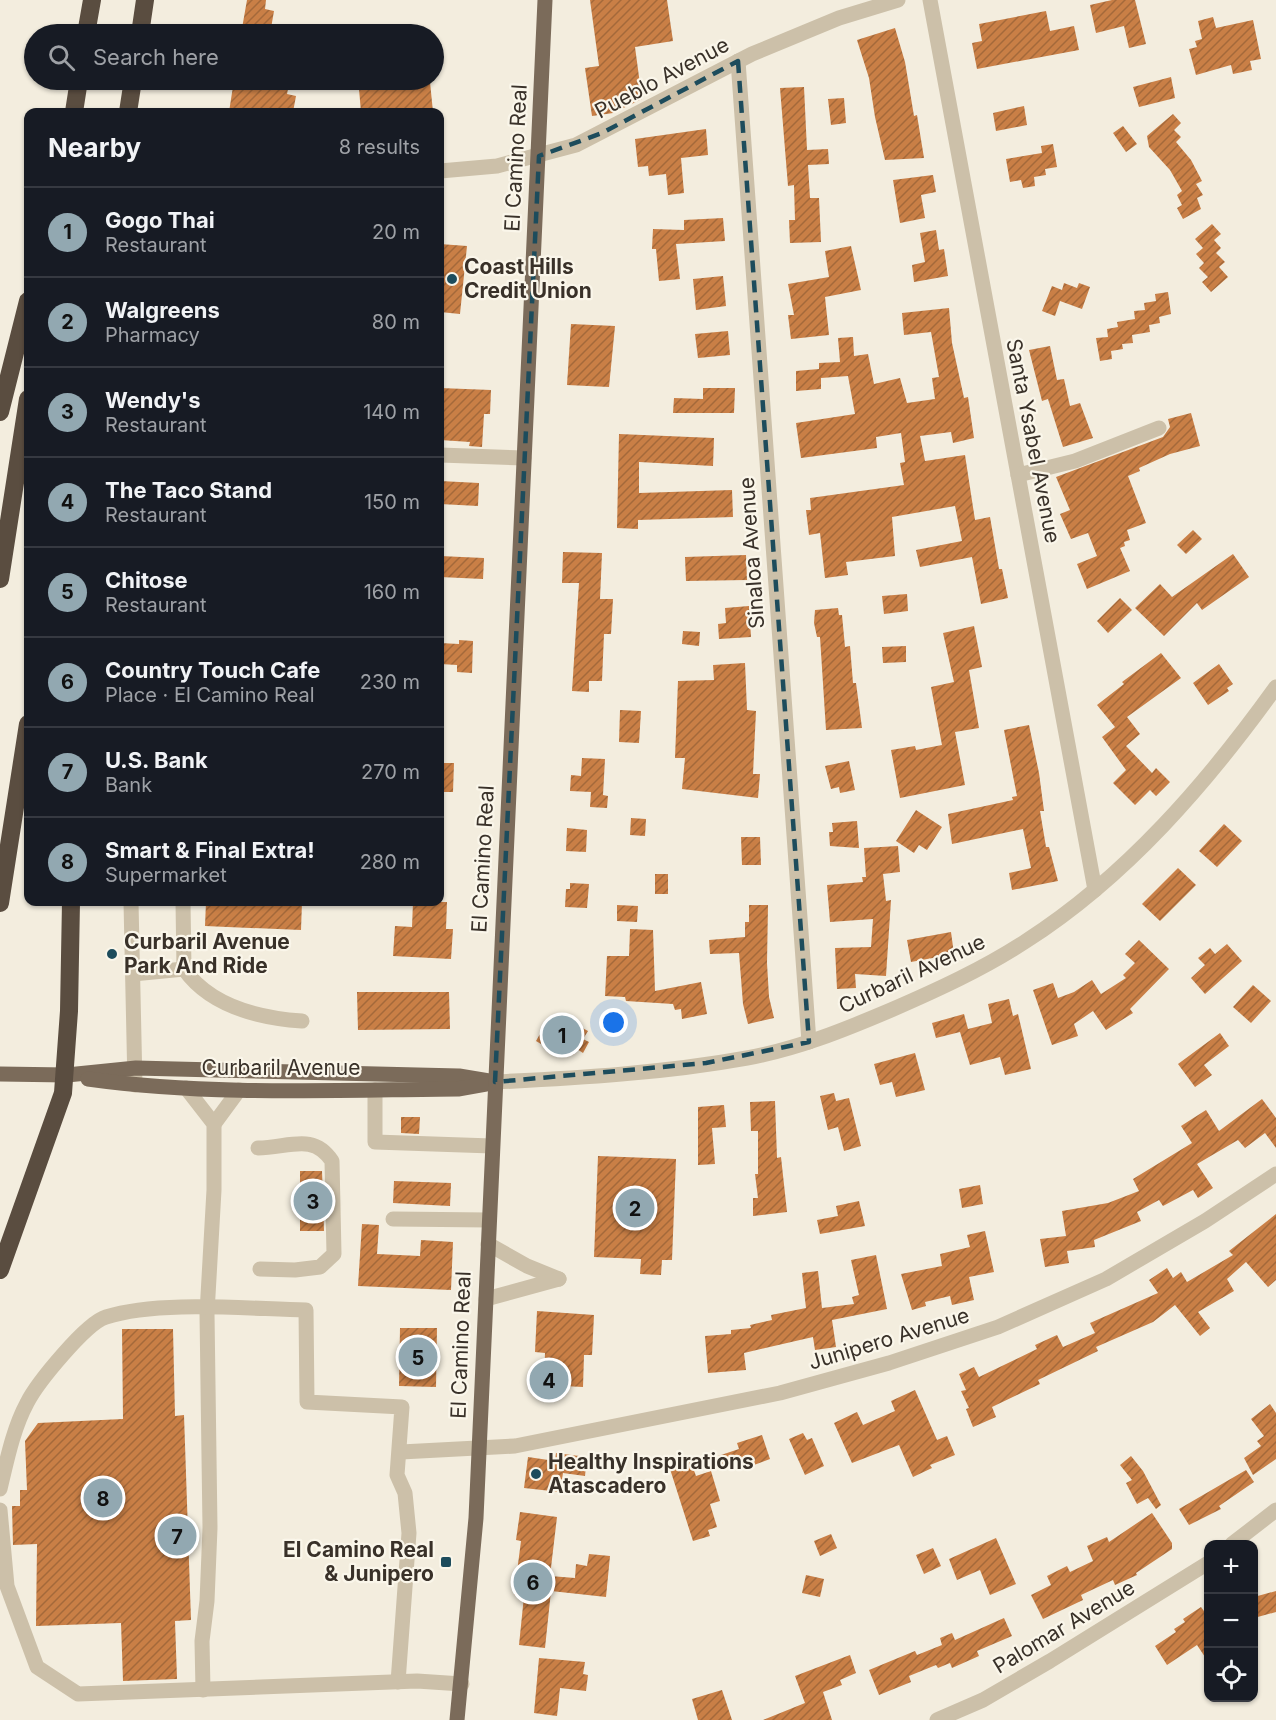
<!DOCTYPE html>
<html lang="en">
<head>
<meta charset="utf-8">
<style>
  :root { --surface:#171b24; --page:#242831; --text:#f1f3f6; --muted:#9ea1a6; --line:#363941; --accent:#92a8b1 }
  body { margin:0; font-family:Inter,sans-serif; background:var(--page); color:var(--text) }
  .controls { position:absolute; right:18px; bottom:18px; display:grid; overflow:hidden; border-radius:12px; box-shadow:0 2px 4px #0004 }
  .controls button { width:54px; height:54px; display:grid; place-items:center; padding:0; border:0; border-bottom:2px solid var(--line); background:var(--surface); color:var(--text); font:30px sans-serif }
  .you { position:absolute; left:614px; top:1023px; width:21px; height:21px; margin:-15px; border:4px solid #fff; border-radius:50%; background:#1a73e8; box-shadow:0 0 0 9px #1a73e833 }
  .badge { display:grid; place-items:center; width:39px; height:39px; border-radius:50%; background:var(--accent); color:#111; font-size:20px; font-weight:700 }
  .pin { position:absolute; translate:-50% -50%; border:3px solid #fff; box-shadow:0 2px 6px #0006 }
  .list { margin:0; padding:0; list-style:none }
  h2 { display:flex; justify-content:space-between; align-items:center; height:78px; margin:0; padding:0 24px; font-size:26px }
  h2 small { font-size:20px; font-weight:400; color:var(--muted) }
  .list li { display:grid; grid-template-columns:39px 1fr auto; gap:18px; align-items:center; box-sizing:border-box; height:90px; padding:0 24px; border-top:2px solid var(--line) }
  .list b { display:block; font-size:22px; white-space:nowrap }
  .list p { margin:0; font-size:20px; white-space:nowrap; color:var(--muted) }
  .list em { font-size:20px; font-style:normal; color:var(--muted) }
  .icon { flex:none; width:33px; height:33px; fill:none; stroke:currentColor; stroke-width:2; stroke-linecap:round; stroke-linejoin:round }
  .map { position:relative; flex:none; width:1276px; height:1720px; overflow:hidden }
  .search { position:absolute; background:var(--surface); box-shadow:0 2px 4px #0004; left:24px; top:24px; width:420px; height:66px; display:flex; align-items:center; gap:15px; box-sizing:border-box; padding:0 21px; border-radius:33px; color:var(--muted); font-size:22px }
  .panel { position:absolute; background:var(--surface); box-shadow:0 2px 4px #0004; left:24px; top:108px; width:420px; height:798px; border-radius:12px }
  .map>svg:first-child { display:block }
</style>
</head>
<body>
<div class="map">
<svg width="1276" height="1720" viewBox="0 0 1276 1720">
  <defs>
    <pattern id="building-hatch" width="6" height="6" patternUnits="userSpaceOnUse" patternTransform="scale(1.5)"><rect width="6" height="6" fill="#c97f46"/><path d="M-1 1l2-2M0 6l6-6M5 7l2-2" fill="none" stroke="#a4693a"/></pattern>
  </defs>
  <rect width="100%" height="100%" fill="#f3edde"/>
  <g fill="url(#building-hatch)">
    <polygon points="247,0 266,0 265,9 274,11 270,34 241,34"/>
    <polygon points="590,0 667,0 673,41 635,47 642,99 613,113 592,116 585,68 599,66"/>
    <polygon points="1112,0 1135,0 1146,44 1129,48 1124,26 1096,33 1090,5"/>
    <polygon points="1046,11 1050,31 1074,26 1079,50 977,69 972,43 982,41 979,24"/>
    <polygon points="1213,17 1216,28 1253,20 1261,59 1250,61 1252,70 1233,74 1231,65 1196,75 1189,49 1197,47 1195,41 1202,39 1198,21"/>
    <polygon points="895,28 905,62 914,116 917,115 924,158 885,160 875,117 869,78 857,40"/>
    <polygon points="1171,77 1175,98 1139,107 1133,87"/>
    <polygon points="234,80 290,80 287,94 296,96 293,112 229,112"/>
    <polygon points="430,82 433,112 361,112 359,89"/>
    <polygon points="804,87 807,150 828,149 829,164 808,165 810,198 819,198 821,242 790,243 789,220 795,220 794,185 788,186 780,88"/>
    <polygon points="844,98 846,123 831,125 828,99"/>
    <polygon points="1024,106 1027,125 996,131 993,113"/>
    <polygon points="1173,114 1181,123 1174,130 1181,137 1176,142 1191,160 1202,181 1196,184 1203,195 1197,198 1201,209 1183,219 1177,208 1182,205 1177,195 1182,191 1170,170 1149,147 1147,136"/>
    <polygon points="1123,126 1137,144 1126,152 1113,133"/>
    <polygon points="706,129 708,155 681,158 684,193 668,195 666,174 649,176 648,166 638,167 635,139"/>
    <polygon points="1053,144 1057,167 1045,169 1046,175 1034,177 1035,186 1023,188 1021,180 1010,182 1006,159 1042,153 1041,146"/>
    <polygon points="933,175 936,192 921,195 925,218 900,223 893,180"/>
    <polygon points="723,218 725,241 676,244 680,279 659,281 656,249 652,249 653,229 684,230 684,220"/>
    <polygon points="1212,224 1221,234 1214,240 1221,248 1216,253 1225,262 1219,267 1228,277 1211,292 1202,282 1208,277 1199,268 1204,263 1196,254 1203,248 1195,239"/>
    <polygon points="936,230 939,250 944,249 948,276 914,282 912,265 925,262 920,233"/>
    <polygon points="440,244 467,246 460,314 440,312"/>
    <polygon points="851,246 861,290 825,297 829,335 791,339 788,315 794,315 788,284 829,277 825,251"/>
    <polygon points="723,276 726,306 696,310 693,279"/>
    <polygon points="1064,283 1077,288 1079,283 1090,287 1082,309 1060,301 1055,316 1042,311 1052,286 1062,290"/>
    <polygon points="1168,292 1171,314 1159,317 1160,323 1149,325 1150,332 1132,335 1133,343 1122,344 1123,349 1111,351 1112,359 1100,361 1096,338 1108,337 1107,329 1118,327 1117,322 1135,319 1134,311 1145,310 1144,303 1156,301 1155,294"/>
    <polygon points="949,308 952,343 964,398 968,397 974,438 953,443 951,432 920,436 925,461 965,455 975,520 990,517 999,569 1002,569 1008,598 981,604 972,557 920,567 916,550 962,541 955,506 892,517 895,556 846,562 848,575 825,578 820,533 809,535 806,510 811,510 810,498 904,485 900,463 905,462 901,433 876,437 877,448 801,458 796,423 855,414 848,376 821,378 821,389 796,391 796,371 819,369 819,363 840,362 838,338 853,337 854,356 868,354 874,384 900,378 907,403 935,399 932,378 939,377 931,332 904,335 902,313"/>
    <polygon points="571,324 615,326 609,387 567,385"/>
    <polygon points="728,331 730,355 698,358 695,334"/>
    <polygon points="1050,346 1057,380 1064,379 1070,406 1080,403 1093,438 1063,447 1048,399 1042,401 1029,350"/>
    <polygon points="440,388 491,390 490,414 484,414 482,447 469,446 470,442 440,440"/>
    <polygon points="703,388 735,388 734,413 673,413 674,398 703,399"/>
    <polygon points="1191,413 1200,446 1170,454 1139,468 1140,471 1128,476 1146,523 1127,530 1130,540 1124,542 1125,546 1120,548 1130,571 1087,589 1077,564 1097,556 1088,533 1071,539 1060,514 1070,510 1056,477 1163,437 1170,427 1168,419"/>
    <polygon points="619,434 714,438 713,466 639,462 639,493 732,490 733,517 638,520 638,529 617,528"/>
    <polygon points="440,481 479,483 478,506 440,504"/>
    <polygon points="1193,530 1202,539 1186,554 1177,545"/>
    <polygon points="563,552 602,553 600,599 613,599 611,634 604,634 602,681 589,681 589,692 572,691 579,583 562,583"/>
    <polygon points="1233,554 1249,577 1202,610 1197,603 1164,636 1135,608 1160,584 1172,597"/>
    <polygon points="746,555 747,580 686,581 685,557"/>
    <polygon points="440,556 484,558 483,579 440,577"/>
    <polygon points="907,594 908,611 884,614 882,596"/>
    <polygon points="1120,598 1132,610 1108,633 1097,621"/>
    <polygon points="749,606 751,637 719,639 718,624 726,623 725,608"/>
    <polygon points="838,608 839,615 842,615 845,647 850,646 853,683 856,683 862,728 826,730 820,637 817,637 814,623 815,610"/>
    <polygon points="974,626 982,667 969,670 979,728 955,732 965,785 900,798 891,750 915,746 916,750 942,745 931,687 954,682 943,633"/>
    <polygon points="683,631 700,632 699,646 682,644"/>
    <polygon points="459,640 473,641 472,673 457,672 457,665 440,664 440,643 459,644"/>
    <polygon points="906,646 906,662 883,663 882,647"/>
    <polygon points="1161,653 1181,678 1127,717 1140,734 1126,746 1152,773 1156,768 1170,782 1156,796 1150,790 1135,805 1113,783 1126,770 1102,737 1115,727 1097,705 1124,684 1122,682"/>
    <polygon points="745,663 747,710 756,711 753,774 760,774 758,798 682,789 685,758 675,758 678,681 714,680 713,665"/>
    <polygon points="1219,664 1233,684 1227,688 1229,691 1208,705 1193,683"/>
    <polygon points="620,710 641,711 639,743 619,742"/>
    <polygon points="1029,725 1039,773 1044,811 1040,811 1046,847 1049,847 1058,881 1012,890 1009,873 1031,868 1023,829 952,844 948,814 1013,800 1012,797 1017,796 1004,730"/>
    <polygon points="582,758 605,759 603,795 608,796 607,808 590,807 591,792 570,791 571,775 581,776"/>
    <polygon points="849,761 855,790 840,793 839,787 831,789 825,766"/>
    <polygon points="440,763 454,763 453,792 440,792"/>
    <polygon points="916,810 942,827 927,850 919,845 914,853 896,841"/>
    <polygon points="631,818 646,819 645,836 630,835"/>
    <polygon points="857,821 859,848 830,846 829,832 833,832 832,823"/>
    <polygon points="1224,824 1242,841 1217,867 1199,851"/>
    <polygon points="567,828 587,830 586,852 566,851"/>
    <polygon points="741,837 760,837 761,865 742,865"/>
    <polygon points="898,846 900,872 883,874 886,901 891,900 886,976 855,974 856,988 837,989 835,948 871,947 873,919 830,922 827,885 863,882 862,877 866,877 864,848"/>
    <polygon points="1178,868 1196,885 1160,921 1142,904"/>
    <rect x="655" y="874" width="13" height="20"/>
    <polygon points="570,883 589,884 587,908 565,907 566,889 570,889"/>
    <polygon points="206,902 302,902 301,930 205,926"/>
    <polygon points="413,902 447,902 446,929 453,929 451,959 393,956 395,926 412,927"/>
    <polygon points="617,905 638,906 637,922 617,921"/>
    <polygon points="749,905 768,905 767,963 769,997 774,1018 748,1024 743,1004 739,953 710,954 709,940 745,937 745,922 749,922"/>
    <polygon points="630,929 653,930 655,991 701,982 707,1014 682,1019 681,1009 675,1010 673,1004 626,1001 625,997 605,996 607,956 629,956"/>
    <polygon points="951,932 954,954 911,962 907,940"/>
    <polygon points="1139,940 1169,969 1130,1009 1133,1013 1106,1030 1093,1011 1074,1024 1078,1036 1052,1045 1033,990 1053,983 1058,998 1074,992 1092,980 1101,994 1126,978 1123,975 1135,963 1125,954"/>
    <polygon points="1227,944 1242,961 1205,994 1191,978 1205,965 1198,958 1210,948 1215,954"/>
    <polygon points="1253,985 1271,1001 1251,1023 1233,1007"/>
    <polygon points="357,992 449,992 450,1029 358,1030"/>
    <polygon points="1009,999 1013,1016 1018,1014 1031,1069 1005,1075 1000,1057 970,1065 960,1032 936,1038 932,1023 964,1014 968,1029 992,1023 988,1004"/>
    <polygon points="564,1018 588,1031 583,1039 589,1042 583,1053 577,1049 573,1055 566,1051 563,1057 536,1041 548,1020 559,1026"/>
    <polygon points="1220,1033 1229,1046 1204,1065 1212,1075 1195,1087 1178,1064"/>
    <polygon points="915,1053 925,1090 896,1097 892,1082 880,1085 874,1064"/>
    <polygon points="834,1093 836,1101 849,1098 861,1146 844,1151 838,1127 828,1130 820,1096"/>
    <polygon points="1262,1099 1276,1118 1276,1148 1265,1133 1245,1148 1238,1140 1197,1164 1213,1188 1198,1198 1193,1190 1163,1206 1159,1200 1137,1212 1141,1221 1094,1240 1095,1247 1067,1251 1069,1263 1045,1267 1040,1239 1066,1236 1062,1211 1108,1203 1139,1191 1133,1179 1192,1143 1181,1126 1206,1110 1219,1131"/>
    <polygon points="775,1101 777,1158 781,1157 787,1212 753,1216 753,1198 758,1198 755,1174 758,1174 758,1131 751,1131 750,1102"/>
    <polygon points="724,1105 726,1127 712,1128 715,1164 698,1165 698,1107"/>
    <polygon points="401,1117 420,1117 419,1134 401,1133"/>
    <polygon points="598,1156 676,1159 672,1260 662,1260 661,1275 640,1274 641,1259 594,1257"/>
    <polygon points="300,1171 322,1171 324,1231 300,1231"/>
    <polygon points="394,1181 451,1183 450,1206 393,1203"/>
    <polygon points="980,1185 983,1204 962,1208 959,1189"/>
    <polygon points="859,1201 865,1226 820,1234 817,1220 838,1216 836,1206"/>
    <polygon points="1276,1214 1276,1280 1268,1287 1246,1262 1227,1279 1234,1291 1198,1312 1210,1328 1200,1336 1175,1305 1153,1322 1096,1347 1098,1351 1038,1380 1040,1384 992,1407 996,1417 973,1427 966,1409 969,1408 961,1391 966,1390 959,1374 974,1367 979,1377 1037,1349 1035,1345 1057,1335 1063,1347 1095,1333 1090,1323 1158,1293 1149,1280 1167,1268 1173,1278 1181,1272 1187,1282 1233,1255 1229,1251"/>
    <polygon points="362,1224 379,1225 377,1254 420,1256 421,1240 453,1242 451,1290 358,1286"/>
    <polygon points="985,1231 994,1272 969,1277 974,1300 952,1305 950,1296 925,1302 926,1306 912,1310 901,1274 942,1266 940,1254 970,1247 967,1235"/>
    <polygon points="876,1255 887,1309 832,1320 836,1347 815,1350 813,1337 744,1353 746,1370 708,1373 705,1336 731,1334 731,1330 751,1328 750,1325 772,1320 771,1315 806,1308 802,1273 818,1271 822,1308 854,1304 852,1297 859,1295 851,1260"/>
    <polygon points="537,1311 594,1315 592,1355 584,1355 583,1387 544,1385 545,1353 535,1352"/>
    <polygon points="400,1328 437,1328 436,1387 399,1386"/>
    <polygon points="122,1329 173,1329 175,1416 184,1415 191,1620 175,1621 177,1679 123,1681 121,1623 36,1626 37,1544 13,1545 12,1506 20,1506 20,1490 27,1490 25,1441 38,1423 123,1419"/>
    <polygon points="915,1390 937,1440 947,1436 955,1455 930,1465 932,1468 913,1477 899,1445 852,1463 834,1423 857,1412 863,1425 895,1411 891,1401"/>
    <polygon points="1270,1404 1276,1413 1276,1459 1253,1475 1244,1458 1261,1446 1257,1441 1264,1436 1251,1419"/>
    <polygon points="803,1433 807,1440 812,1438 824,1466 805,1475 789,1439"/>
    <polygon points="762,1435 770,1459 746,1468 744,1463 723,1470 718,1456 739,1449 737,1443"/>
    <polygon points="556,1453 587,1457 585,1476 563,1473 560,1492 524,1488 528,1457 555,1461"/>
    <polygon points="1131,1456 1143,1471 1161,1505 1156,1509 1148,1498 1137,1504 1126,1483 1132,1480 1120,1465"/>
    <polygon points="691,1462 696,1476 711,1471 720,1501 710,1504 717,1527 708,1530 710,1536 693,1541 670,1469"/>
    <polygon points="1246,1470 1254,1482 1219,1506 1221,1509 1189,1525 1179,1509"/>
    <polygon points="520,1512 557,1517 550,1576 575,1578 576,1564 587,1566 589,1554 610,1556 606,1597 551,1591 545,1648 519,1645 524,1596 514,1595 521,1541 516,1540"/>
    <polygon points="1152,1513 1172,1543 1172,1549 1136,1573 1137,1575 1115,1585 1113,1580 1081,1595 1083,1600 1043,1619 1031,1595 1051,1585 1047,1576 1067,1566 1070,1572 1093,1561 1087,1546 1107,1537 1109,1542"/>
    <polygon points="831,1534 837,1548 820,1556 814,1541"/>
    <polygon points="996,1538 1016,1584 990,1595 980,1570 957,1580 949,1559"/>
    <polygon points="933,1548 941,1566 924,1574 916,1555"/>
    <polygon points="806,1575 824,1579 820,1597 802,1593"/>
    <polygon points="1276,1591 1276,1612 1254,1618 1254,1597"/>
    <polygon points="1201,1607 1209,1618 1209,1663 1197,1645 1167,1665 1155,1646 1176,1632 1174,1629 1185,1622 1183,1619"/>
    <polygon points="1004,1618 1012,1636 977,1651 979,1656 952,1668 950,1663 938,1668 936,1665 909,1676 911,1682 879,1695 869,1670 915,1651 917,1655 942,1645 940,1638 952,1633 955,1640"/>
    <polygon points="850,1655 856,1673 840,1680 842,1685 823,1692 832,1720 763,1720 805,1703 795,1676"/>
    <polygon points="539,1658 585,1662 583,1674 588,1675 586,1691 560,1688 557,1716 534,1713"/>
    <polygon points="722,1690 732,1720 698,1720 692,1699"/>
  </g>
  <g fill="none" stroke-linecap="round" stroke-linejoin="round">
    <g stroke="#ccc0a9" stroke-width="15">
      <polyline points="930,0 1095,890"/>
      <polyline points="738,61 809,1042"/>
      <polyline points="440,171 497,166 576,145 752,54 839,18 898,0"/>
      <polyline points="440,455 524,458"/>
      <polyline points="1018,475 1075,461 1159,428"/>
      <polyline points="131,902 135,1085"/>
      <polyline points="183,902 184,969"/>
      <path d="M133,974L184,969C210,1006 259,1018 302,1021"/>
      <path d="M495,1082C579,1078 664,1073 747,1058C797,1049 844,1030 891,1010C937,990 983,969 1026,941C1126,877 1207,783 1276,687"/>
      <polyline points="186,1088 214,1124 214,1190 207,1313 210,1528 207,1601 202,1641 203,1690"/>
      <polyline points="375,1090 375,1142 492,1146"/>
      <polyline points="214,1124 239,1090"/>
      <path d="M258,1148C288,1148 313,1132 332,1161L334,1254L320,1267L295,1270L260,1269"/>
      <polyline points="393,1219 489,1220"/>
      <polyline points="488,1244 527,1266 559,1279"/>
      <polyline points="486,1299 559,1279"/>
      <polyline points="401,1452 515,1446 780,1393 889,1363 998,1327 1106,1279 1205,1221 1276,1174"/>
      <path d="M0,1489C7,1460 13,1429 27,1403C37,1383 86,1323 106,1317C159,1300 249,1309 306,1310L307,1402L402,1407L397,1475L405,1493L409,1533L398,1682"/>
      <polyline points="0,1510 7,1586 37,1667 78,1694 417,1681 462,1684"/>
      <polyline points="1232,1544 1276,1510"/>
      <polyline points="937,1720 983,1700 1050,1661 1208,1563"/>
    </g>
    <g stroke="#7b6b5a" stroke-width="15">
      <polyline points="0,1074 67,1075 136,1068 459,1076 495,1082"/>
      <path d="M88,1079C210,1096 335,1090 458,1089L486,1084"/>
      <polyline points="457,1720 476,1518 545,0"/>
    </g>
    <g stroke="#5a4d40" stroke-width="18">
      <polyline points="86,34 92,0"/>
      <polyline points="140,34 145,0"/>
      <polyline points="74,112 79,80"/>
      <polyline points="128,112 133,80"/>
      <polyline points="0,412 28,301"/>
      <polyline points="0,579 28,399"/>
      <polyline points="0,903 28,724"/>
      <polyline points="0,1270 63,1093 69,1011 71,902"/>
    </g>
  </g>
  <path fill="none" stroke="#1d4c5c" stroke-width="4.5" stroke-dasharray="12 8" stroke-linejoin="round" d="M738,61L809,1042L706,1063L495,1082L539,156L602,133Z"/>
  <g fill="#1d4c5c" stroke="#faf6ea" stroke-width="2">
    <circle cx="452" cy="279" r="6"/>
    <circle cx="112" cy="954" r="6"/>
    <circle cx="536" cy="1474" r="6"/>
    <rect x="440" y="1556" width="12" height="12" rx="3"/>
  </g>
  <g text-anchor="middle" stroke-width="4.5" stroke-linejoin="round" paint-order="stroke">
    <g font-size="21" fill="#393129" stroke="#faf6ea">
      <text transform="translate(662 78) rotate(-28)" y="7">Pueblo Avenue</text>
      <text transform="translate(516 158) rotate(-87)" y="7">El Camino Real</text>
      <text transform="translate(1033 441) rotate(79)" y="7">Santa Ysabel Avenue</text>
      <text transform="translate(752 553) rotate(-94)" y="7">Sinaloa Avenue</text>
      <text transform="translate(483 859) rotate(-87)" y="7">El Camino Real</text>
      <text transform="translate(912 974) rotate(-25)" y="7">Curbaril Avenue</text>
      <text x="281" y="1075">Curbaril Avenue</text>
      <text transform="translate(889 1339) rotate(-17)" y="7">Junipero Avenue</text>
      <text transform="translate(461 1345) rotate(-88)" y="7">El Camino Real</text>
      <text transform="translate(1064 1627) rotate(-31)" y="7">Palomar Avenue</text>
    </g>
    <g font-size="21" font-weight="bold" fill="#393129" stroke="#faf6ea" text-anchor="start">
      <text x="464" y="274">Coast Hills<tspan x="464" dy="24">Credit Union</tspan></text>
      <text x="124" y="949">Curbaril Avenue<tspan x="124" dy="24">Park And Ride</tspan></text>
      <text x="548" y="1469">Healthy Inspirations<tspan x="548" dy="24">Atascadero</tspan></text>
      <text x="434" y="1557" text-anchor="end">El Camino Real<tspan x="434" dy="24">&amp; Junipero</tspan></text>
    </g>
  </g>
</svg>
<div class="controls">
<button>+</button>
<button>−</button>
<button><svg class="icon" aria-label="locate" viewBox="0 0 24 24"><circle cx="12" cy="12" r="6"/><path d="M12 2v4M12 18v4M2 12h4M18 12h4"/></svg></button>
</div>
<div class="you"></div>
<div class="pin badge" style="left:562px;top:1035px">1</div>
<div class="pin badge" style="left:635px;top:1208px">2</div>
<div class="pin badge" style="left:313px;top:1201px">3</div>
<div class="pin badge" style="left:549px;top:1380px">4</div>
<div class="pin badge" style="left:418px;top:1357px">5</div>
<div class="pin badge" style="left:533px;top:1582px">6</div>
<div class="pin badge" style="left:177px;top:1536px">7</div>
<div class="pin badge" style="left:103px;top:1498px">8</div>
<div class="search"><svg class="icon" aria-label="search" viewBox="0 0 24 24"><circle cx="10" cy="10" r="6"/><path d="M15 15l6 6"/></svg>Search here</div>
<section class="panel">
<h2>Nearby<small>8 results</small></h2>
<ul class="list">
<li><span class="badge">1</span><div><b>Gogo Thai</b><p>Restaurant</p></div><em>20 m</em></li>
<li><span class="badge">2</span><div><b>Walgreens</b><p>Pharmacy</p></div><em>80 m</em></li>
<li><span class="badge">3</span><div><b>Wendy's</b><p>Restaurant</p></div><em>140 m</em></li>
<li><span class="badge">4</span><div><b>The Taco Stand</b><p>Restaurant</p></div><em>150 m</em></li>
<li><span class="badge">5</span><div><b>Chitose</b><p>Restaurant</p></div><em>160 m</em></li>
<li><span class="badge">6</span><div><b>Country Touch Cafe</b><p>Place · El Camino Real</p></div><em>230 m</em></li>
<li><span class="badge">7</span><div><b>U.S. Bank</b><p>Bank</p></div><em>270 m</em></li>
<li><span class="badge">8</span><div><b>Smart &amp; Final Extra!</b><p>Supermarket</p></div><em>280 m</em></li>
</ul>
</section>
</div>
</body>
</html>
